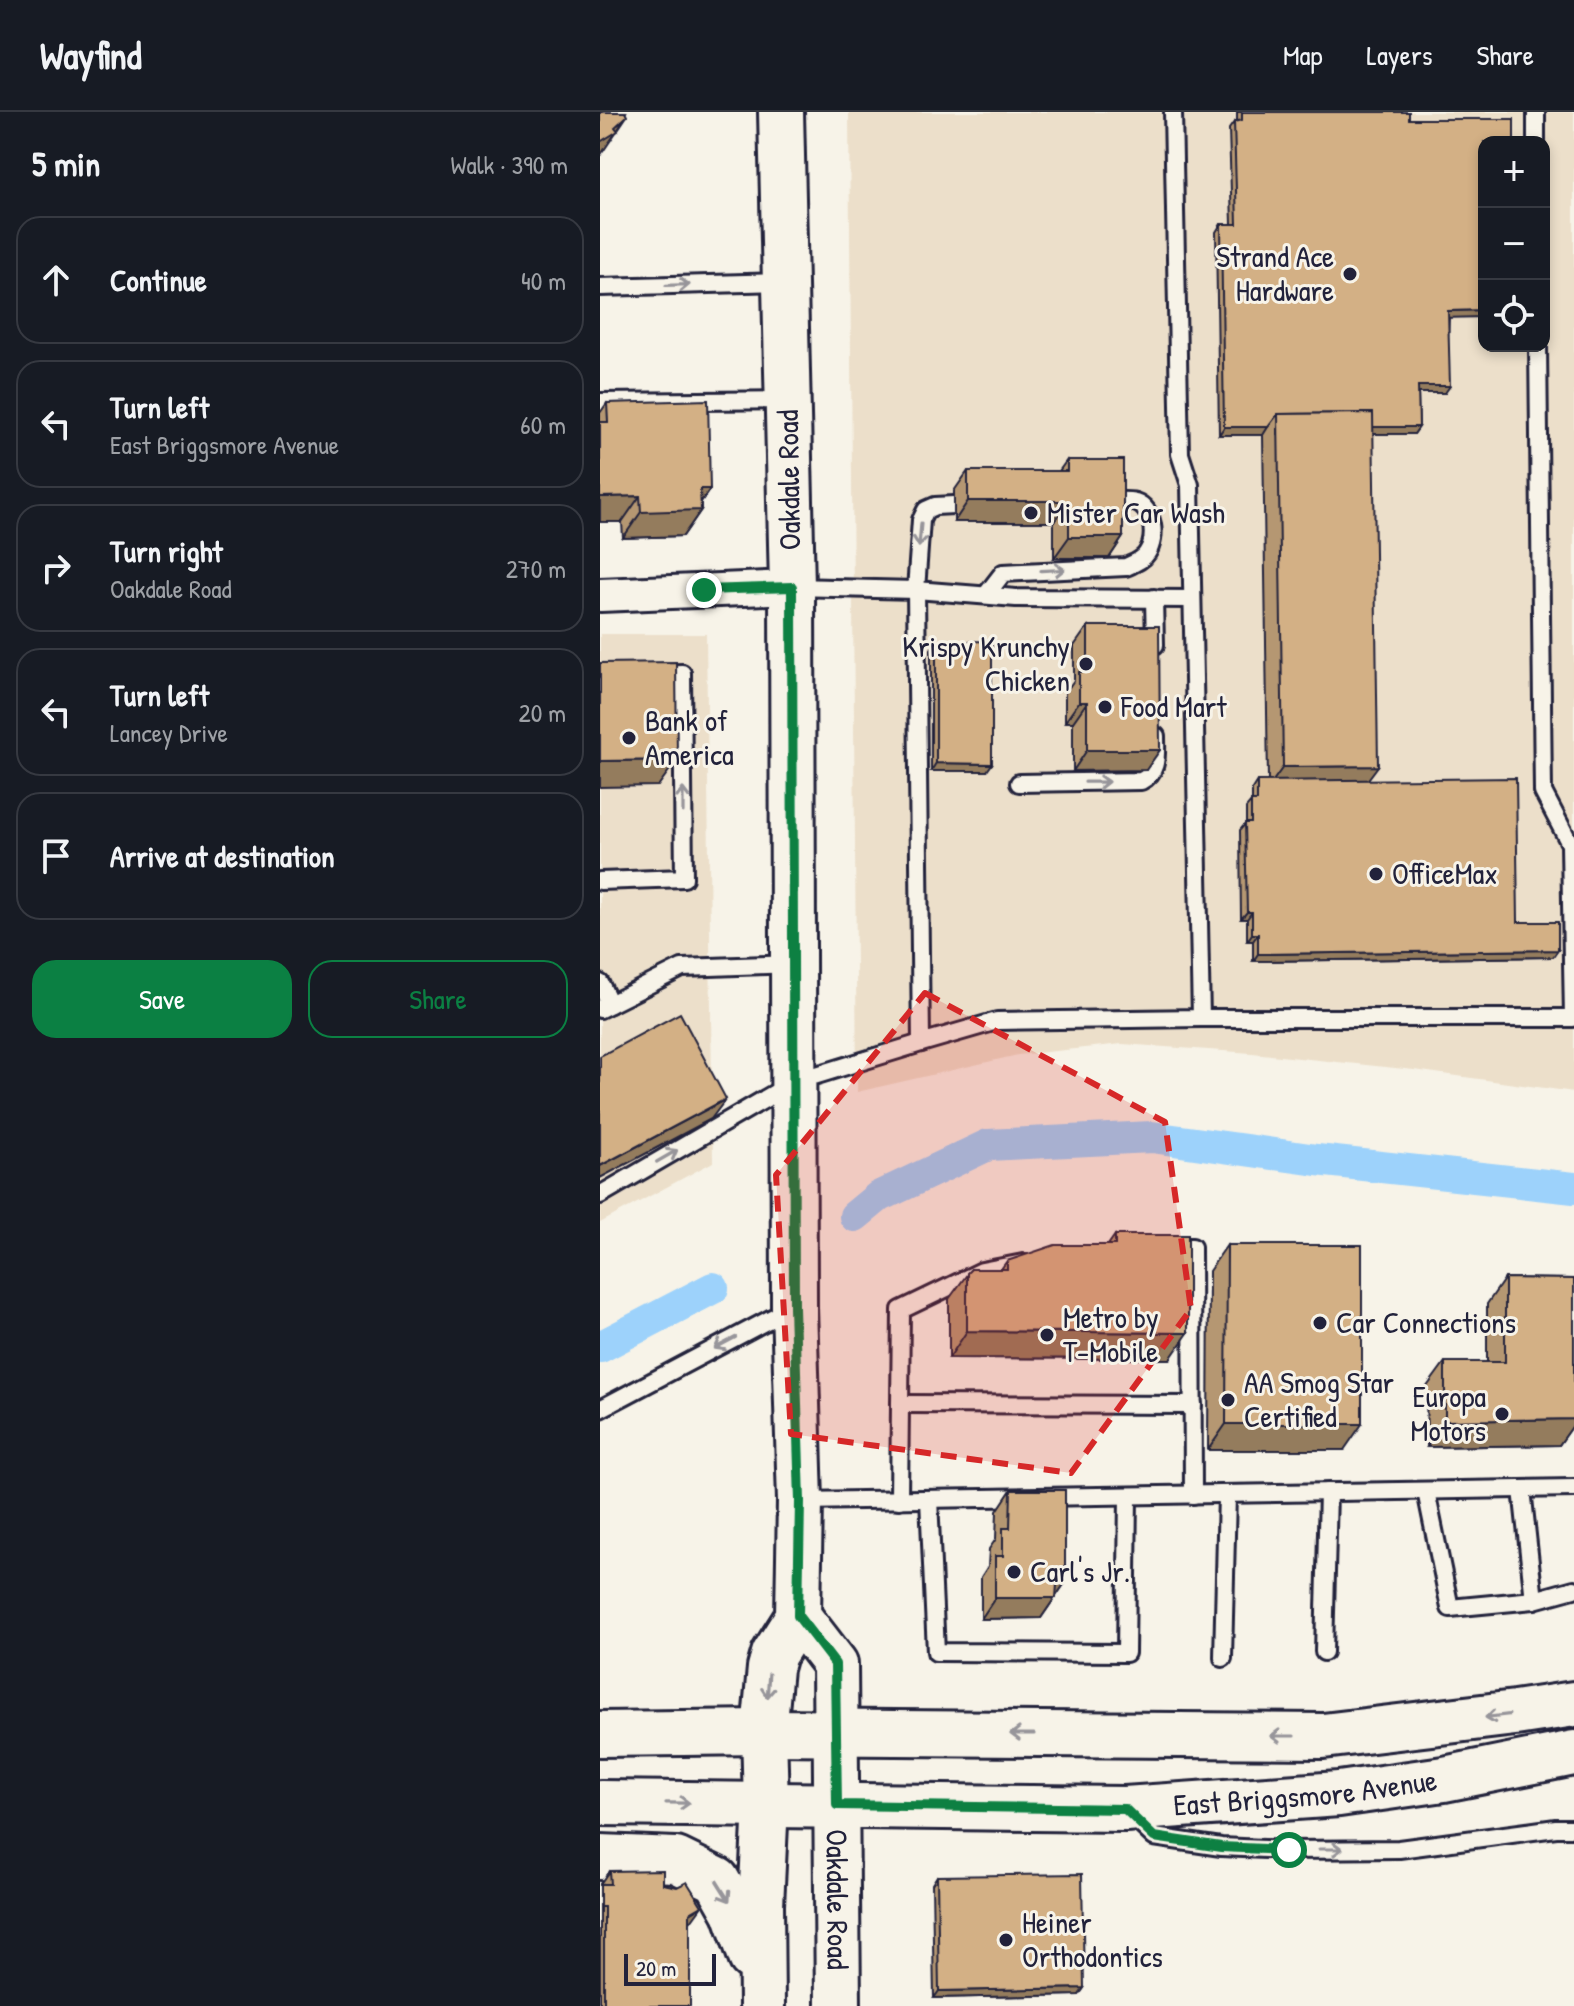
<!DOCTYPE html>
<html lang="en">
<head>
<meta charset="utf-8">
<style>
  :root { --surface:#171b24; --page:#242831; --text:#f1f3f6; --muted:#9ea1a6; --line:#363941; --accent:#0b8043 }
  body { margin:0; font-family:"Patrick Hand",sans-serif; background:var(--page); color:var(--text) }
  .controls { position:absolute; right:24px; top:24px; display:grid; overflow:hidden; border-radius:16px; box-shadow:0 4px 12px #0003 }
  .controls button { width:72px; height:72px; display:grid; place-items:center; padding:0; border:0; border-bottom:2px solid var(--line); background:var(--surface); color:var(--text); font:40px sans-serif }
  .scale { position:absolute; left:24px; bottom:20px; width:92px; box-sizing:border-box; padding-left:8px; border:4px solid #22223b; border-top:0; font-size:22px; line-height:28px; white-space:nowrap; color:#22223b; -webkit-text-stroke:6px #f7f3e8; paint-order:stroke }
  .stop { position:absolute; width:24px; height:24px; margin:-18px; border:6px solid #0b8043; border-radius:50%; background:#fff }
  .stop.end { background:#0b8043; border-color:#fff; box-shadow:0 2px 8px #0008 }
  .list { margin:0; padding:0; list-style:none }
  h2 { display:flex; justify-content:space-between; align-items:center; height:104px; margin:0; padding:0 32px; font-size:34px }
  h2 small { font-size:26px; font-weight:400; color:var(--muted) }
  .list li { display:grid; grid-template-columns:52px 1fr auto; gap:24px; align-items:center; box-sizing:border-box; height:128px; margin:0 16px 16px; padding:0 16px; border:2px solid var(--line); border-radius:24px }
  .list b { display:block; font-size:30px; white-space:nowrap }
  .list p { margin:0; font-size:26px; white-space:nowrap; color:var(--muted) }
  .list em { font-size:26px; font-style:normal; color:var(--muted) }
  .actions { display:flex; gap:16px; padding:24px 32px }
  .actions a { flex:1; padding:18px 0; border:2px solid var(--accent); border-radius:24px; text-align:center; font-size:28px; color:var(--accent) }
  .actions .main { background:var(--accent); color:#fff }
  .icon { flex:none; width:44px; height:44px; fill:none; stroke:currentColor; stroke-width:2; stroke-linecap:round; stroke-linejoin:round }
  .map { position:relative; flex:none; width:974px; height:1894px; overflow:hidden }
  header { display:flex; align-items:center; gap:48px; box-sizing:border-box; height:112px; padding:0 40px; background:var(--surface); border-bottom:2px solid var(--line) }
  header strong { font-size:38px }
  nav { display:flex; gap:44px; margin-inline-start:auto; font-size:28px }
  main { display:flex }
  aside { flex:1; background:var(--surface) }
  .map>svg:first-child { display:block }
</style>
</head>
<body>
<header>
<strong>Wayfind</strong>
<nav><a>Map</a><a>Layers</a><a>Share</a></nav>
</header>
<main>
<aside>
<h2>5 min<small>Walk · 390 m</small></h2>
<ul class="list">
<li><svg class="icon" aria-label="ahead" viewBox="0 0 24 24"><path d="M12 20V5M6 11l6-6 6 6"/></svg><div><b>Continue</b></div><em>40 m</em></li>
<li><svg class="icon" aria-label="left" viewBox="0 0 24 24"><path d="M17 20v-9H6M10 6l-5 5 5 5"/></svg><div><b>Turn left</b><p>East Briggsmore Avenue</p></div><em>60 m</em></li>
<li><svg class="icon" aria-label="right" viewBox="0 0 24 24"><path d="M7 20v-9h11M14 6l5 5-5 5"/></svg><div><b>Turn right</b><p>Oakdale Road</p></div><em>270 m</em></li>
<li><svg class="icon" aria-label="left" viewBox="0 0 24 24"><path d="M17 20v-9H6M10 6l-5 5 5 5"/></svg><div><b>Turn left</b><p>Lancey Drive</p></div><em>20 m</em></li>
<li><svg class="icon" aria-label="arrive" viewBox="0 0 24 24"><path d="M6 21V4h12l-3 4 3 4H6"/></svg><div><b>Arrive at destination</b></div></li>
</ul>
<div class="actions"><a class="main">Save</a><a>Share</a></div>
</aside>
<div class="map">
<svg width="974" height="1894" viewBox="0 0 974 1894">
  <rect width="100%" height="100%" fill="#f7f3e8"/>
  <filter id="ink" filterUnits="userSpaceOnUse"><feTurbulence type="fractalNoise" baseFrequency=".0125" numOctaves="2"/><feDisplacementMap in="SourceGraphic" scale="16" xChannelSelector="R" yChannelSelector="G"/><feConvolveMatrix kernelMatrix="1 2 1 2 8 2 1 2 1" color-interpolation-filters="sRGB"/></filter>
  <g filter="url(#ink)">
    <g fill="#ecdfca" fill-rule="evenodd">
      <path d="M249,0H974V980L814,958L652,941L522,932L418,943L257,980ZM884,30H944V234H884Z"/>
      <polygon points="0,522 106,522 113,1050 0,1111"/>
    </g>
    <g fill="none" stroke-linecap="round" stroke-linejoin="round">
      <g stroke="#9dd2fb" stroke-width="32">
        <polyline points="255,1104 278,1085 388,1033 552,1025 717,1048 974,1076"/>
        <polyline points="0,1235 113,1176"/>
      </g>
      <g stroke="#22223b" stroke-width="22">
        <g id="service">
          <polyline points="936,0 936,30"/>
          <polyline points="0,175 182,170"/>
          <polyline points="0,290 186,288"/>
          <polyline points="193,475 316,478 416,486 592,487"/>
          <path d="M386,483L403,461L526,455C534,451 542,449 547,441C557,426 554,396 535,390C527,388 517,389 509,389"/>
          <polyline points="554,486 555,533"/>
          <path d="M419,671L541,669C559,660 556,642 556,624"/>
          <polyline points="0,769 84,766 82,561 54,562"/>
          <polyline points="0,871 10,892"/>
          <polyline points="0,897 82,856 193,852"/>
          <polyline points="601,906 973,906 970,732 943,680 938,234"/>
          <polyline points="321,931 316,478 321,408 326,398 335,394 354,393"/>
          <polyline points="0,1083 194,970 321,931 397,909 601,906 590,373 580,342 573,0"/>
          <polyline points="565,1135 592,1135 593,1383"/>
          <polyline points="300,1292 593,1293"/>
          <polyline points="0,1297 189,1197"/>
          <polyline points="922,1377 934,1488"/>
          <polyline points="826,1379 850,1496 934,1488 974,1477"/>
          <polyline points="329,1387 336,1540 526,1541 528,1384"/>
          <polyline points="299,1388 301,1198 382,1159 423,1151"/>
          <polyline points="202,1389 974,1376"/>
          <polyline points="724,1540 728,1380"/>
          <polyline points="623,1546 627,1382"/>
          <polyline points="532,1704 554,1725 621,1735 689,1738 799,1737 956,1716 974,1716"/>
        </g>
      </g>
      <g stroke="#22223b" stroke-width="38">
        <polyline id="minor" points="0,483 192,475"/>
      </g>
      <g stroke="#22223b" stroke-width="50">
        <g id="secondary">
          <path id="s1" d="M198,1504L235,1552L238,1894"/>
          <polyline points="0,1622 164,1620 723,1624 915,1601 974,1592"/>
          <path id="s2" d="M0,1691L525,1697L739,1682L844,1667L974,1641"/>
          <polyline points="0,1745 76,1748 117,1768 135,1800 151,1845"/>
          <polyline points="162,1894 161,1793 166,1692 164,1620 170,1556 174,1542 198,1504 200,1389 194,1195 192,475 181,0"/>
        </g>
      </g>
      <use href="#service" stroke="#f7f3e8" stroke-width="16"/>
      <use href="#minor" stroke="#f7f3e8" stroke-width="32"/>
      <use href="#secondary" stroke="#f7f3e8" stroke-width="44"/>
    </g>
    <g fill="#b59772" stroke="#22223b" stroke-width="2">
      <polygon points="637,0 809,0 809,7 849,206 845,281 818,281 819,315 814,322 773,322 768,668 918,810 958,838 953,845 653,849 653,829 647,829 647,807 641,807 640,718 646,711 646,696 652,689 652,677 657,669 668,669 663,323 619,323 616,120 621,112 632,112 629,17 634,10 637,9"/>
      <polygon points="7,291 110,377 101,390 101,398 83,424 23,426 22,410 0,410 0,301"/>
      <polygon points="467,348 523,425 509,446 454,446 454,410 354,410 354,379 368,359 459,359"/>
      <polygon points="488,514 546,658 473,659 473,610 465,610 465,581 474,568 474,534"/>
      <polygon points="336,530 387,659 331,659 331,537"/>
      <polygon points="515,1123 570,1247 349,1246 349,1187 371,1157 401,1157 407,1149 508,1133"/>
      <polygon points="627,1133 744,1338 608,1338 609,1159"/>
      <polygon points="905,1166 974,1167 974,1312 959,1333 827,1335 826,1276 845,1250 887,1250 887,1192"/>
      <polygon points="411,1378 465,1471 441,1506 381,1507 381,1465 388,1454 389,1437 396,1427 397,1399"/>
      <polygon points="9,1759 63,1772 90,1811 90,1894 0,1894 0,1772"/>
      <polygon points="337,1764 484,1876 479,1883 334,1886 332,1772"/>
    </g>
    <g fill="#947b5d" stroke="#22223b" stroke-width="2">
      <polygon points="25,0 26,0 18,13 27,4 0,44 0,30"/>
      <polygon points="884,198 884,205 843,206 848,199"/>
      <polygon points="818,274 850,274 845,281 812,281"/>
      <polygon points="624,315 668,315 663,323 619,323"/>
      <polygon points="678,315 819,315 814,322 678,322"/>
      <polygon points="100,377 110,377 95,398 101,398 83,424 23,426 41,400"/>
      <polygon points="40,384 22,410 0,410 0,385"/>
      <polygon points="368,389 469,389 454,410 354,410"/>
      <polygon points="469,425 523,425 509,446 454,446"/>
      <polygon points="479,590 487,590 473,610 465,610"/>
      <polygon points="487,638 560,638 546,658 473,659"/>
      <polygon points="77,648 58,674 0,675 0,649"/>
      <polygon points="336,651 392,652 387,659 331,659"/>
      <polygon points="778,654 763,674 668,676 683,655"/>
      <polygon points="647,800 652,800 647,807 641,807"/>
      <polygon points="652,822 658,822 653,829 647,829"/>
      <polygon points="958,838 953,845 653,849 658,842"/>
      <polygon points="126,987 111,1007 0,1066 0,1054"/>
      <polygon points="367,1219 588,1221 570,1247 349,1246"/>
      <polygon points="974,1307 974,1312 959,1333 827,1335 845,1309"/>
      <polygon points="626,1312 762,1312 744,1338 608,1338"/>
      <polygon points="465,1471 441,1506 381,1507 395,1486 457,1472"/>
      <polygon points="102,1794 83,1820 90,1801"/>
      <polygon points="484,1876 479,1883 334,1886 339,1879"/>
    </g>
    <g fill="#d3b085" stroke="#22223b" stroke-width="2">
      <polygon points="0,0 25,0 27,4 15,15 18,19 0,30"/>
      <polygon points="642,0 809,0 809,7 914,7 914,30 884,30 884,198 848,199 850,274 818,274 819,315 773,315 773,301 678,302 668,315 624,315 621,112 637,112 634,10 642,8"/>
      <polygon points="108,288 110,377 100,377 101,398 41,400 40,384 0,385 0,310 8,310 7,291"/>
      <polygon points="773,301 778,654 683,655 678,302"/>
      <polygon points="467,348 523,348 523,425 469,425 469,389 368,389 368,359 467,359"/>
      <polygon points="488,514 559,514 560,638 487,638 487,590 479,590 479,560 488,560"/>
      <polygon points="392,529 392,652 336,651 336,530"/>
      <polygon points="76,550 77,648 0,649 0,551"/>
      <polygon points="916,666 918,810 958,810 958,838 658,842 658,822 652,822 652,800 647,800 645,711 651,711 651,689 657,689 657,669"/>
      <polygon points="80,901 126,987 0,1054 0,944"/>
      <polygon points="515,1123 588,1123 588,1221 367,1219 367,1161 371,1157 407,1157 407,1149 455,1133 515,1133"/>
      <polygon points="627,1133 762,1133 762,1312 626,1312"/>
      <polygon points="905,1166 974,1167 974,1307 845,1309 845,1250 905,1250"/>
      <polygon points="411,1378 465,1378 465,1471 457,1472 456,1486 395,1486 395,1444 403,1444 403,1416 410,1416"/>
      <polygon points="63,1758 63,1772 77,1775 87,1770 102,1794 90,1801 90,1894 4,1894 4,1795 0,1795 0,1772 10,1772 9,1759"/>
      <polygon points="482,1762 484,1876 339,1879 337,1764"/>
    </g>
    <defs><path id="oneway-shaft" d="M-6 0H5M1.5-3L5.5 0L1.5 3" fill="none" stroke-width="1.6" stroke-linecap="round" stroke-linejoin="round" transform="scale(2)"/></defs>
    <g stroke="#97959a">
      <use href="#oneway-shaft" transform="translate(78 173) rotate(-2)"/>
      <use href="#oneway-shaft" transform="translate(320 423) rotate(95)"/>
      <use href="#oneway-shaft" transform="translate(453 458) rotate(-3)"/>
      <use href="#oneway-shaft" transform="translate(497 670) rotate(-1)"/>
      <use href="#oneway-shaft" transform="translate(83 688) rotate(-90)"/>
      <use href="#oneway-shaft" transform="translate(67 1044) rotate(-30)"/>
      <use href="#oneway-shaft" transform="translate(125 1231) rotate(152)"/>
      <use href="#oneway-shaft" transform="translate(168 1574) rotate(94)"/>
      <use href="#oneway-shaft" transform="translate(897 1604) rotate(173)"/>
      <use href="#oneway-shaft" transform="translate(422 1622) rotate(-180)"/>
      <use href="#oneway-shaft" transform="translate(682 1624) rotate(-180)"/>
      <use href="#oneway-shaft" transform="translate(78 1691) rotate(1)"/>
      <use href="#oneway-shaft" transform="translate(731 1737)"/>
      <use href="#oneway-shaft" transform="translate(123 1779) rotate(58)"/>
    </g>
  </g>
  <g fill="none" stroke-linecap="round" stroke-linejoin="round" filter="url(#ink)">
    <polyline stroke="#0b8043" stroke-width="10" points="104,478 192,475 194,1195 200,1389 198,1504 235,1552 237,1693 525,1697 554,1725 621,1735 689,1738"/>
  </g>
  <path fill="#d62828" fill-opacity="0.2" stroke="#d62828" stroke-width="6" stroke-dasharray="16 10" stroke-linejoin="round" d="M325,881L565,1010L591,1197L471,1361L191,1322L176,1063Z"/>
  <g fill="#22223b" stroke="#f7f3e8" stroke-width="3">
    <circle cx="750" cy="162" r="8"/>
    <circle cx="431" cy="401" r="8"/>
    <circle cx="486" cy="552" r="8"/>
    <circle cx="505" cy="595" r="8"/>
    <circle cx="29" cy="626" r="8"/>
    <circle cx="776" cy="762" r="8"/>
    <circle cx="720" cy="1211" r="8"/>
    <circle cx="447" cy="1223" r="8"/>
    <circle cx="628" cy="1288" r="8"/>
    <circle cx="902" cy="1302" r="8"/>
    <circle cx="414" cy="1460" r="8"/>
    <circle cx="406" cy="1828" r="8"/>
  </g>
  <g text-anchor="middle" stroke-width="6" stroke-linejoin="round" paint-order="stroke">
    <g font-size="30" fill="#22223b" stroke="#f7f3e8" text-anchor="start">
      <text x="734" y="155" text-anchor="end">Strand Ace<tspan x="734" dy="34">Hardware</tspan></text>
      <text x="447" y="411">Mister Car Wash</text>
      <text x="470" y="545" text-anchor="end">Krispy Krunchy<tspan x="470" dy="34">Chicken</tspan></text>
      <text x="521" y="605">Food Mart</text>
      <text x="45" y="619">Bank of<tspan x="45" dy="34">America</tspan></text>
      <text x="792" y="772">OfficeMax</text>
      <text x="463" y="1216">Metro by<tspan x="463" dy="34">T-Mobile</tspan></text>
      <text x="736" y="1221">Car Connections</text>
      <text x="644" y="1281">AA Smog Star<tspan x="644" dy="34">Certified</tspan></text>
      <text x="886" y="1295" text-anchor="end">Europa<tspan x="886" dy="34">Motors</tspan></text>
      <text x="430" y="1470">Carl's Jr.</text>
      <text x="422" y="1821">Heiner<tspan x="422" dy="34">Orthodontics</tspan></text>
    </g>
    <g font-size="30" fill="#22223b" stroke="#f7f3e8">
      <text transform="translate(189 368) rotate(-91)" y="10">Oakdale Road</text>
      <text dy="10" stroke="none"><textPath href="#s2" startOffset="706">East Briggsmore Avenue</textPath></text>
      <text dy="10" stroke="none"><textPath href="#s1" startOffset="296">Oakdale Road</textPath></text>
    </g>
  </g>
</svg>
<div class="controls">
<button>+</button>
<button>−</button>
<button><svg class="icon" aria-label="locate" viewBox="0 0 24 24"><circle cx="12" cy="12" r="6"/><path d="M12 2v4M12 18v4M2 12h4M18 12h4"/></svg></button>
</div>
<div class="scale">20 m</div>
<div class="stop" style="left:689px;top:1738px"></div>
<div class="stop end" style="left:104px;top:478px"></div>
</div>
</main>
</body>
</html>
